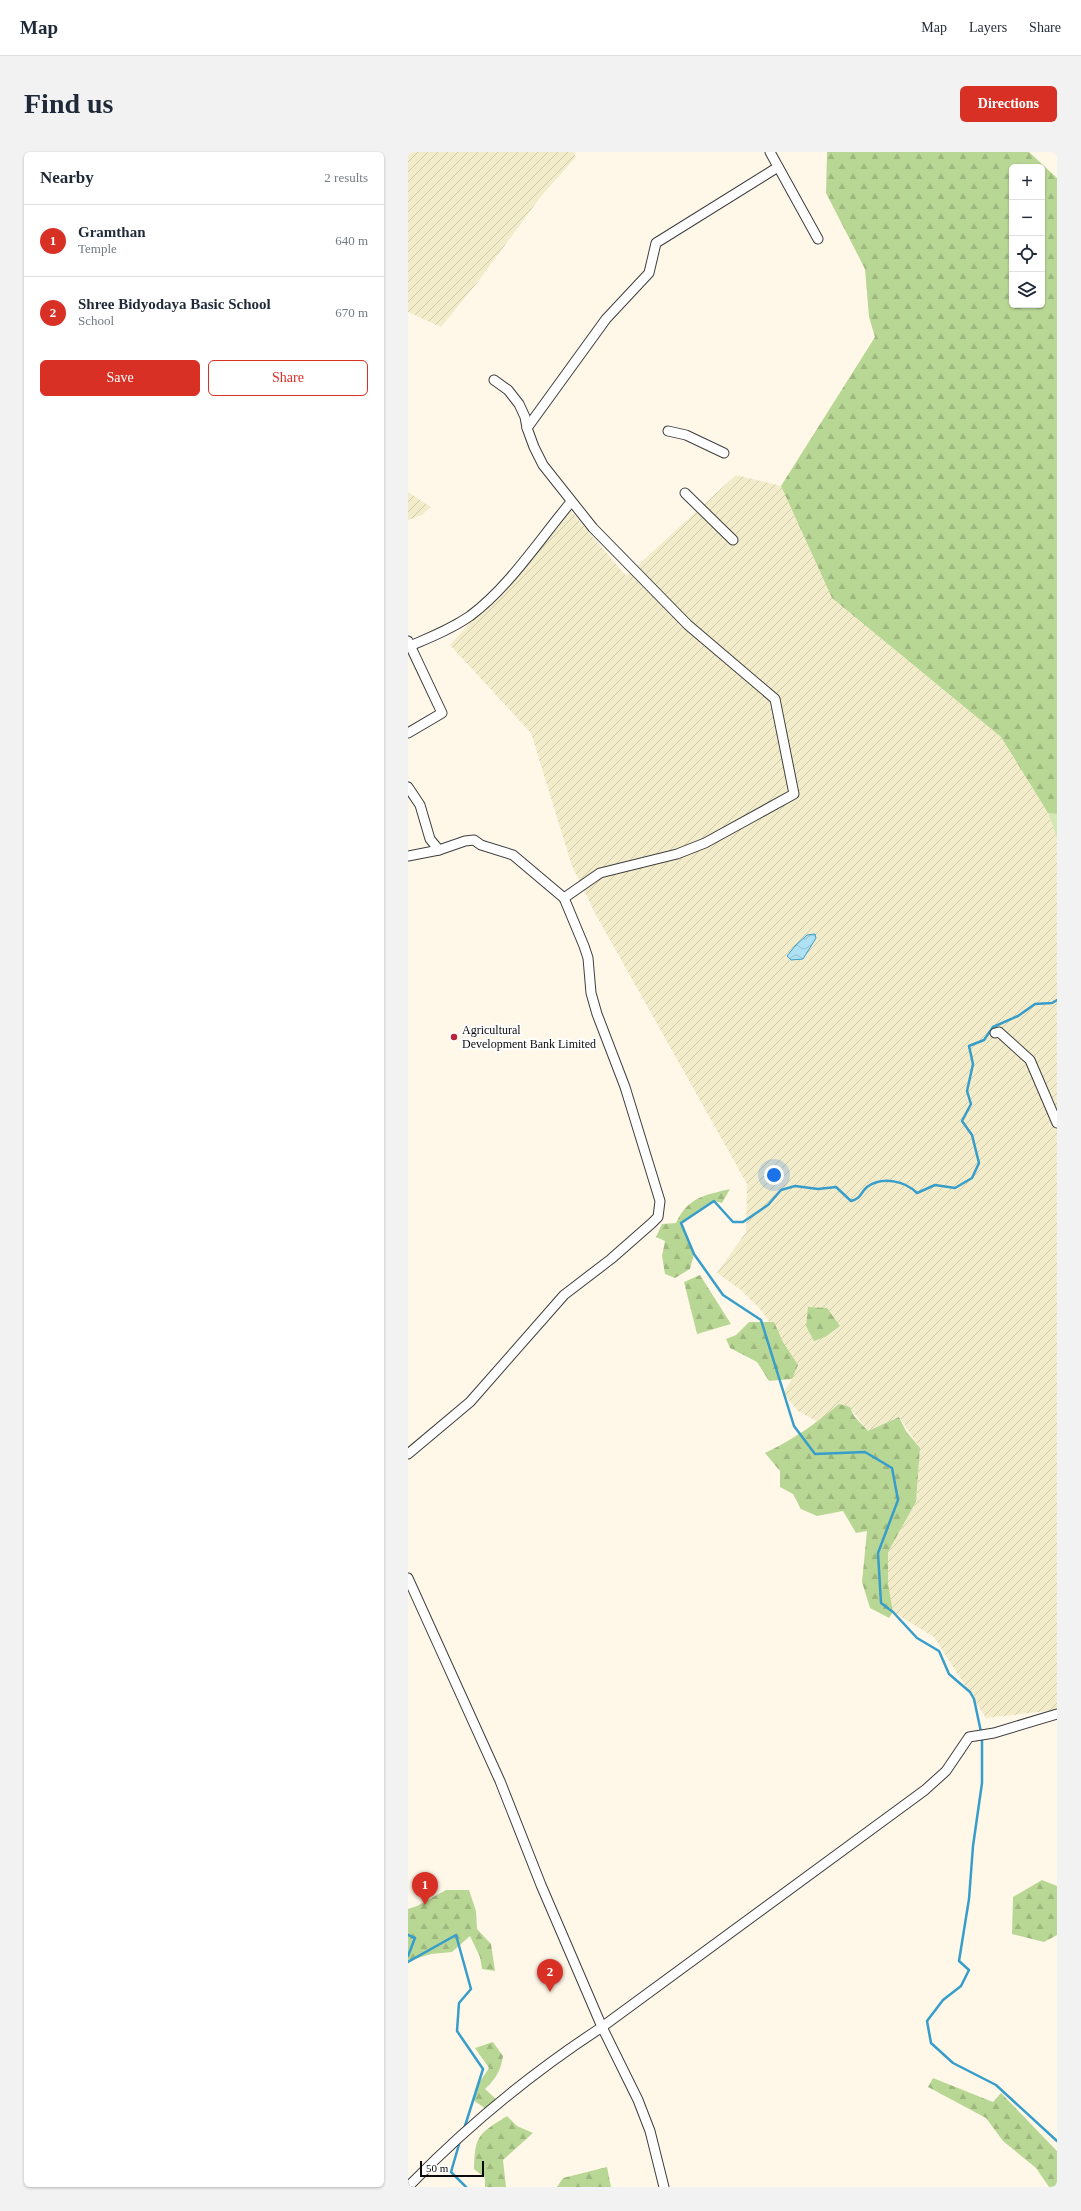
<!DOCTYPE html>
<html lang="en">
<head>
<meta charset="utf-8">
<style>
  :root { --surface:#fff; --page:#f2f2f3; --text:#1f2937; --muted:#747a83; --line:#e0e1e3; --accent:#d93025 }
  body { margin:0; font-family:"Times New Roman",serif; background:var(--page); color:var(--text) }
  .controls { position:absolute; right:12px; top:12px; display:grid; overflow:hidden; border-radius:6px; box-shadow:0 1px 3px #0004 }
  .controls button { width:36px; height:36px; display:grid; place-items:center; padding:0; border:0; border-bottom:1px solid var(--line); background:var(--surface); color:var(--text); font:20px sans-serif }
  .scale { position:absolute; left:12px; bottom:10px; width:64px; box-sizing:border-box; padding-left:4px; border:2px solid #0b0b0b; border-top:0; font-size:11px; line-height:14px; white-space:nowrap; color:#0b0b0b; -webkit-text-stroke:3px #fff; paint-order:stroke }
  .you { position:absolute; left:366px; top:1023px; width:14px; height:14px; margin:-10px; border:3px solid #fff; border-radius:50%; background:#1a73e8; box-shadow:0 0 0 6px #1a73e833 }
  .badge { display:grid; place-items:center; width:26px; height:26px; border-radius:50%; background:var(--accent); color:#fff; font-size:13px; font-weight:700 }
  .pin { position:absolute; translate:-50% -33px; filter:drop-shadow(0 1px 2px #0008) }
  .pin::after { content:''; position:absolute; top:21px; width:14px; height:12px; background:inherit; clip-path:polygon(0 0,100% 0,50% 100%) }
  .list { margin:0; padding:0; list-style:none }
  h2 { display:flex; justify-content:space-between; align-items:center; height:52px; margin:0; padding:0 16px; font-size:17px }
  h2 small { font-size:13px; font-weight:400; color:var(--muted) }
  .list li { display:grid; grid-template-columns:26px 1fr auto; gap:12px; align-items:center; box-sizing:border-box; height:72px; padding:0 16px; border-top:1px solid var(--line) }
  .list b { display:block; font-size:15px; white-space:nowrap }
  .list p { margin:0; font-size:13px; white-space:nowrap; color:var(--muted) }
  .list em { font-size:13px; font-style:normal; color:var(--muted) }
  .actions { display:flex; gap:8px; padding:12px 16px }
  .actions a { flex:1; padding:9px 0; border:1px solid var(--accent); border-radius:6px; text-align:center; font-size:14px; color:var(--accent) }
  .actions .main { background:var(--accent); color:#fff }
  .icon { flex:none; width:22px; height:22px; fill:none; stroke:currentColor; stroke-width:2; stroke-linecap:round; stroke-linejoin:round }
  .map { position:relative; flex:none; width:649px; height:2035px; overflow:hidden; border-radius:6px }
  header { display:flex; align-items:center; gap:24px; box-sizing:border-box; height:56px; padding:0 20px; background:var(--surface); border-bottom:1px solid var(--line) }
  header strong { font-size:19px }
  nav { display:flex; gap:22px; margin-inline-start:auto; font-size:14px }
  .intro { display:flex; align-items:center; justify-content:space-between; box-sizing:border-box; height:96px; padding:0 24px }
  h1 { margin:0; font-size:28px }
  .button { padding:10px 18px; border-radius:6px; background:var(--accent); color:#fff; font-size:14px; font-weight:700 }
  main { display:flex; gap:24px; padding:0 24px }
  aside { flex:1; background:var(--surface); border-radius:6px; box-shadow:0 1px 3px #0004 }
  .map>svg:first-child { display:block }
</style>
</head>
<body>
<header>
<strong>Map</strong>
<nav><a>Map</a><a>Layers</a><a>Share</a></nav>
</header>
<div class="intro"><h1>Find us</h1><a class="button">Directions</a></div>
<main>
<aside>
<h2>Nearby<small>2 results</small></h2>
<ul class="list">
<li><span class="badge">1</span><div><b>Gramthan</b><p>Temple</p></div><em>640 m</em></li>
<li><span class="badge">2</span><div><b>Shree Bidyodaya Basic School</b><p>School</p></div><em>670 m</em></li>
</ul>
<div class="actions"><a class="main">Save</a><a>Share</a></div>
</aside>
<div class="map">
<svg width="649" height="2035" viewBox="0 0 649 2035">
  <defs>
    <pattern id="farmland-furrows" width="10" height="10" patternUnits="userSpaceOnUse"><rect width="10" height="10" fill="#f3ecca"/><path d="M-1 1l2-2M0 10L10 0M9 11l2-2" fill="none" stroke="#cfc9ac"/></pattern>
    <pattern id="forest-firs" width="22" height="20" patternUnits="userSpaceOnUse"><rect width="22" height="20" fill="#b9d794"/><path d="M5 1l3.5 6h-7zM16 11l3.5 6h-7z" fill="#9eb77e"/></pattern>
    <pattern id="water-waves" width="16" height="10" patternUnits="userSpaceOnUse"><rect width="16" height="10" fill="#afe1f4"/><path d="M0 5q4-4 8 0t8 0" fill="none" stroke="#95c0d0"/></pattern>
  </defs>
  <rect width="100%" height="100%" fill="#fff8e9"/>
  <g fill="url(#farmland-furrows)">
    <polygon points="0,0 165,0 168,5 134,43 69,131 33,175 0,160"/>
    <polygon points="328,323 373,334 424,446 593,585 640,661 649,686 649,1558 578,1566 526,1485 485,1460 480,1431 480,1400 508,1350 512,1296 491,1265 460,1279 442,1256 410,1270 390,1259 375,1241 384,1227 375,1190 352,1157 333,1138 309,1121 338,1080 339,1032 188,763 164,714 123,581 42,493 162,358 218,424"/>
    <polygon points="0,340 23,355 14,363 0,368"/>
  </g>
  <polygon fill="#d3e7b4" points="640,661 649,662 649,686"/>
  <g fill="url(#forest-firs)" fill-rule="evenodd">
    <path d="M419,0H621L649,26V662L640,661L593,585L424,446L373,334L467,185L461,165L457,117L418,41ZM604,15H634V153H604Z"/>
    <path d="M322,1037L314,1051L306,1049L273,1071L286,1102L282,1117L267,1126L257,1122L254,1104L257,1089L248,1085L254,1072L268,1071C280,1045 297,1043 322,1037Z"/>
    <polygon points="292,1123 323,1172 289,1182 276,1130"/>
    <polygon points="400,1155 419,1156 432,1174 417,1185 406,1189 398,1174"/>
    <polygon points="341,1170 366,1170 375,1190 390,1213 384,1227 361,1229 349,1210 322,1196 318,1187 328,1183"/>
    <path d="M431,1252L442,1255L446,1264L460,1279L491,1265L498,1279L512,1296L508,1350L480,1400V1431L485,1460L481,1466L462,1456L454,1430L459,1379L448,1381L435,1359L409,1364L393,1357L385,1342L372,1335V1319L357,1301C384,1288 408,1272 431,1252Z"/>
    <polygon points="634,1728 649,1734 649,1783 636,1790 604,1782 605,1745"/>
    <polygon points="38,1738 61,1738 68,1759 69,1777 83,1792 87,1819 74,1817 72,1805 62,1784 44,1800 23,1802 0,1809 0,1757 9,1754"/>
    <path d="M85,1890L95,1904C93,1918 88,1927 77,1937L88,1947L78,1957L65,1948L69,1934L81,1916L67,1896Z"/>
    <polygon points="525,1926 585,1950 593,1941 649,1999 649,2035 641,2035 628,2016 595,1989 578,1966 520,1935"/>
    <path d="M99,1964L109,1974L125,1981L95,2008L98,2035H77V2026L66,2017C67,1982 71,1982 99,1964Z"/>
    <polygon points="199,2015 203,2035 149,2035 155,2026"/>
  </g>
  <polygon fill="url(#water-waves)" stroke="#379dca" points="399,783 407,782 408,786 395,807 383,808 379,804 387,794"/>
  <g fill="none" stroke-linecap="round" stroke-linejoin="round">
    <g stroke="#379dca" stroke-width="2.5">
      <path d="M573,1580L566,1547L562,1540L541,1522L531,1499L509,1486L485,1460L473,1451L470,1401L490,1348L484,1316L457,1300L407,1302L386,1274L353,1168L315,1143L286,1102L273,1071L306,1049L325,1070H335L360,1053L373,1038L387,1034L410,1037L428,1035L443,1049C454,1046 452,1041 459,1035C475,1024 497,1029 509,1041L527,1033L547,1036L564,1026L571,1011L564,983L554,969L563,952L559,939L565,912L561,894L576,888L585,875L610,864L627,852L644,851L649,848"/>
      <polyline points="574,1585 574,1631 565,1694 561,1747 551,1809 561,1818 553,1834 535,1848 519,1869 523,1891 545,1911 588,1933 649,1989"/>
      <polyline points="0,1783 7,1786 0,1804"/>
      <polyline points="0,1810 48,1783 63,1837 51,1851 49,1879 75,1917 56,1977"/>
      <polyline points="52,1989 43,2020 58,2035"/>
    </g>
    <g stroke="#3e3e3e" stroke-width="11">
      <g id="minor">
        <polyline points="362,0 410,87"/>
        <polyline points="86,228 100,238 111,252 117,265 119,276 126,295 135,313 185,376 280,473 367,547 386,642 297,691 269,702 192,721 156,746"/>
        <polyline points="119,276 198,167 241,121 248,91 370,15"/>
        <polyline points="260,279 278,283 316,301"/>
        <polyline points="277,341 325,388"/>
        <polyline points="0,489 34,561 0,581"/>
        <path d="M2,494C23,485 43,477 62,464C102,434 131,388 163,350"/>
        <polyline points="0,635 12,653 22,687 31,698"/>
        <polyline points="0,704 31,698 57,689 66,688 73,693 105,703 156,746 176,794 180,806 183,841 189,862 217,935 252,1049 250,1065 244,1071 203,1107 156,1143 62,1250 0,1302"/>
        <polyline points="587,881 591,880 622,908 649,971"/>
        <polyline points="0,1426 92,1629 133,1733 194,1875 230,1948 242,1979 256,2035"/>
        <path d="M0,2035C57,1976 125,1920 194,1875L517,1638L538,1619L561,1585L586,1581L649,1562"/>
      </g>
    </g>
    <use href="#minor" stroke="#fff" stroke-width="9"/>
  </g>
  <circle fill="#b7263b" stroke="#fff" stroke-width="1.5" cx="46" cy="885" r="4"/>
  <g text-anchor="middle" stroke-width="4" stroke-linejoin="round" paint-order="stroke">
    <g font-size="12" fill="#0b0b0b" stroke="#fff" text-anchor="start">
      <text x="54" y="882">Agricultural<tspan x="54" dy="14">Development Bank Limited</tspan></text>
    </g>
  </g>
</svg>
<div class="controls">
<button>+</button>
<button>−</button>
<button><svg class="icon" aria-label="locate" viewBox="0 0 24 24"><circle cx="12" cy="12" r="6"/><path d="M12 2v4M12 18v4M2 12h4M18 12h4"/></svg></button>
<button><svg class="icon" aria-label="layers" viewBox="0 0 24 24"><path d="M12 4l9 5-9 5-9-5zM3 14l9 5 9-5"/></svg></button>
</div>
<div class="scale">50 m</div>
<div class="you"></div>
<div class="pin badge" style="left:17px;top:1753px">1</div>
<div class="pin badge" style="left:142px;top:1840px">2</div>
</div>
</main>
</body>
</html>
